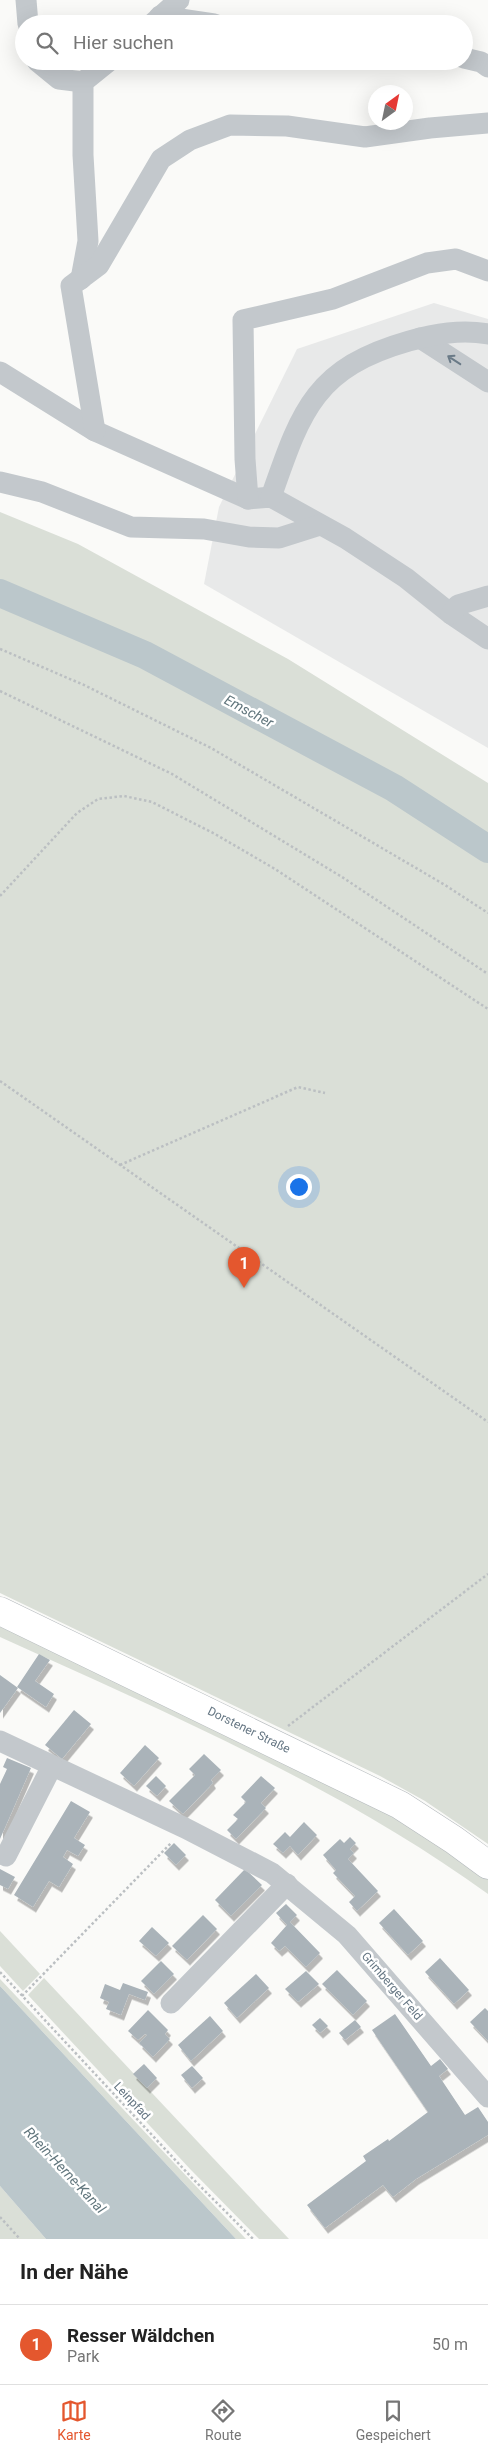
<!DOCTYPE html>
<html lang="de">
<head>
<meta charset="utf-8">
<style>
  :root { --surface:#fff; --page:#f2f2f2; --text:#222; --muted:#767676; --line:#e0e0e0; --accent:#e4572e }
  body { margin:0; font-family:Roboto,sans-serif; background:var(--page); color:var(--text) }
  .compass { position:absolute; left:368px; top:85px; width:45px; height:45px; border-radius:50%; background:var(--surface); box-shadow:0 5px 20px #0002; rotate:33deg }
  .you { position:absolute; left:298px; top:1186px; width:18px; height:18px; margin:-12px; border:4px solid #fff; border-radius:50%; background:#1a73e8; box-shadow:0 0 0 8px #1a73e833 }
  .badge { display:grid; place-items:center; width:32px; height:32px; border-radius:50%; background:var(--accent); color:#fff; font-size:16px; font-weight:700 }
  .pin { position:absolute; translate:-50% -41px; filter:drop-shadow(0 1px 2px #0008) }
  .pin::after { content:''; position:absolute; top:26px; width:18px; height:15px; background:inherit; clip-path:polygon(0 0,100% 0,50% 100%) }
  .list { margin:0; padding:0; list-style:none }
  h2 { display:flex; justify-content:space-between; align-items:center; height:65px; margin:0; padding:0 20px; font-size:21px }
  h2 small { font-size:16px; font-weight:400; color:var(--muted) }
  .list li { display:grid; grid-template-columns:32px 1fr auto; gap:15px; align-items:center; box-sizing:border-box; height:80px; padding:0 20px; border-top:1px solid var(--line) }
  .list b { display:block; font-size:19px; white-space:nowrap }
  .list p { margin:0; font-size:16px; white-space:nowrap; color:var(--muted) }
  .list em { font-size:16px; font-style:normal; color:var(--muted) }
  .icon { flex:none; width:28px; height:28px; fill:none; stroke:currentColor; stroke-width:2; stroke-linecap:round; stroke-linejoin:round }
  .map { position:relative; flex:none; width:488px; height:2239px; overflow:hidden }
  .search { position:absolute; background:var(--surface); box-shadow:0 5px 20px #0002; left:15px; right:15px; top:15px; height:55px; display:flex; align-items:center; gap:12px; box-sizing:border-box; padding:0 18px; border-radius:28px; color:var(--muted); font-size:19px }
  .sheet { height:145px; background:var(--surface) }
  nav { display:flex; justify-content:space-around; align-items:center; box-sizing:border-box; height:70px; border-top:1px solid var(--line); background:var(--surface); font-size:14px; color:var(--muted) }
  nav a { display:grid; justify-items:center; gap:2px }
  nav .on { color:var(--accent) }
  .map>svg:first-child { display:block }
</style>
</head>
<body>
<div class="map">
<svg width="488" height="2239" viewBox="0 0 488 2239">
  <defs>
    <filter id="shadow"><feDropShadow dx="3" dy="5.5" stdDeviation="0" flood-color="#0004"/></filter>
  </defs>
  <rect width="100%" height="100%" fill="#fafaf8"/>
  <polygon fill="#e8e9e9" points="434,303 488,319 488,748 204,584 219,507 297,349"/>
  <g fill="#dadfd7">
    <polygon points="0,512 78,544 288,659 488,783 488,1844 425,1801 380,1776 0,1593"/>
    <path d="M0,1623L380,1805L488,1878V1894C339,1786 167,1713 0,1637Z"/>
    <polygon points="0,1931 40,1974 23,1991 0,1966"/>
    <polygon points="44,1978 289,2239 259,2239 191,2170 28,1995"/>
    <polygon points="0,1979 246,2239 236,2239 0,1986"/>
    <polygon points="0,2186 46,2239 0,2239"/>
  </g>
  <polygon fill="#bbc7cb" points="0,1986 236,2239 46,2239 0,2186"/>
  <g fill="none" stroke-linecap="round" stroke-linejoin="round">
    <polyline stroke="#bbc7cb" stroke-width="28" points="0,593 145,655 394,788 488,849"/>
  </g>
  <g fill="#aab3b9" filter="url(#shadow)">
    <polygon points="39,1654 50,1660 35,1681 54,1694 46,1707 17,1687"/>
    <polygon points="0,1675 18,1688 0,1713"/>
    <polygon points="74,1710 91,1724 62,1759 45,1745"/>
    <polygon points="145,1745 159,1758 134,1786 120,1773"/>
    <polygon points="204,1754 221,1770 211,1780 213,1783 183,1814 169,1801 195,1775 189,1769"/>
    <polygon points="7,1758 31,1768 0,1839 0,1784 7,1769 3,1767"/>
    <polygon points="156,1776 166,1786 157,1796 146,1786"/>
    <polygon points="261,1776 275,1788 261,1803 266,1808 236,1839 227,1830 238,1819 233,1815 246,1802 241,1797"/>
    <polygon points="71,1801 90,1812 74,1838 85,1845 78,1856 67,1850 63,1857 73,1864 59,1887 49,1881 33,1907 14,1895"/>
    <polygon points="304,1822 317,1835 298,1855 290,1846 283,1853 273,1844 285,1832 290,1837"/>
    <polygon points="350,1837 356,1843 350,1849 354,1853 348,1859 378,1891 357,1911 349,1902 355,1896 333,1873 336,1870 323,1855 340,1839 344,1843"/>
    <polygon points="174,1843 186,1855 176,1865 164,1853"/>
    <polygon points="0,1869 15,1877 8,1889 0,1885"/>
    <polygon points="245,1869 262,1885 231,1916 215,1900"/>
    <polygon points="286,1904 297,1915 290,1922 320,1953 306,1967 285,1946 279,1951 271,1943 287,1925 276,1913"/>
    <polygon points="394,1909 423,1941 408,1955 379,1923"/>
    <polygon points="203,1915 217,1929 187,1960 172,1946"/>
    <polygon points="152,1927 169,1943 156,1956 139,1941"/>
    <polygon points="440,1958 469,1990 454,2004 425,1972"/>
    <polygon points="161,1961 174,1974 154,1994 141,1981"/>
    <polygon points="337,1970 367,2001 353,2015 322,1984"/>
    <polygon points="306,1971 319,1984 298,2002 285,1989"/>
    <polygon points="256,1974 269,1988 237,2018 224,2003"/>
    <polygon points="123,1983 148,1992 145,2000 129,1994 121,2015 106,2009 109,2002 100,1998 105,1984 120,1990"/>
    <polygon points="485,2008 488,2011 488,2041 470,2022"/>
    <polygon points="148,2010 168,2030 165,2034 170,2039 153,2057 139,2043 147,2035 145,2034 138,2040 128,2031"/>
    <polygon points="395,2014 431,2066 440,2059 448,2069 439,2076 465,2115 478,2107 488,2122 488,2135 416,2179 393,2197 383,2185 325,2228 307,2205 366,2161 363,2156 388,2139 389,2141 428,2112 372,2030"/>
    <polygon points="210,2016 223,2031 191,2061 178,2045"/>
    <polygon points="320,2018 328,2026 320,2033 312,2025"/>
    <polygon points="355,2020 361,2027 345,2040 339,2033"/>
    <polygon points="144,2064 157,2078 147,2088 133,2074"/>
    <polygon points="192,2066 203,2078 192,2088 181,2075"/>
  </g>
  <g fill="none" stroke-linecap="round" stroke-linejoin="round">
    <g stroke="#b5babe" stroke-width="29">
      <polyline id="major" points="0,1611 400,1805 454,1840 488,1865"/>
    </g>
    <g stroke="#bbbfc2" stroke-width="2.5" stroke-dasharray="2.5 2.5" stroke-linecap="butt">
      <polyline points="0,649 84,685 211,748 445,885 488,913"/>
      <polyline points="0,691 172,774 342,877 488,974"/>
      <polyline points="0,896 77,813 98,799 124,796 152,802 215,834 275,869 488,1009"/>
      <polyline points="0,1081 488,1422"/>
      <polyline points="120,1165 298,1087 325,1093"/>
      <polyline points="288,1726 488,1574"/>
      <polyline points="0,1972 193,2179 253,2239"/>
      <polyline points="22,1996 172,1842"/>
      <polyline points="0,2217 20,2239"/>
    </g>
    <g stroke="#c3c8cc" stroke-width="21">
      <polyline points="26,0 28,24"/>
      <polyline points="160,16 214,24"/>
      <polyline points="153,23 179,0"/>
      <polyline points="464,58 481,62 488,67"/>
      <polyline points="37,61 59,79 83,82"/>
      <polyline points="81,279 88,241 83,155 83,82 109,61"/>
      <polyline points="420,338 488,382"/>
      <polyline points="0,372 95,431 248,499 271,497 345,538 406,578 451,614 488,639"/>
      <polyline points="95,431 71,286 99,265 161,159 190,140 230,125 287,126 365,137 430,128 488,123"/>
      <polyline points="0,482 42,492 131,527 204,529 249,537 279,538 320,525"/>
      <path d="M271,497C301,411 314,368 409,341C435,334 461,329 488,334"/>
      <polyline points="248,499 245,459 243,320 333,299 427,263 456,259 488,271"/>
      <polyline points="451,614 458,605 488,596"/>
      <polyline points="0,1741 185,1828 272,1873 347,1935 488,2097"/>
      <polyline points="6,1856 52,1766"/>
      <polyline points="171,2003 287,1884"/>
    </g>
    <use href="#major" stroke="#fff" stroke-width="28"/>
  </g>
  <defs><path id="oneway-shaft" d="M-6 0H5M1.5-3L5.5 0L1.5 3" fill="none" stroke-width="1.6" stroke-linecap="round" stroke-linejoin="round" transform="scale(1.25)"/></defs>
  <use stroke="#6a7a87" href="#oneway-shaft" transform="translate(454 360) rotate(-147)"/>
  <g text-anchor="middle" stroke-width="5" stroke-linejoin="round" paint-order="stroke">
    <g font-size="12" fill="#657683" stroke="#fff">
      <text transform="translate(249 1730) rotate(26)" y="4">Dorstener Straße</text>
      <text transform="translate(392 1986) rotate(49)" y="4">Grimberger Feld</text>
      <text transform="translate(132 2101) rotate(47)" y="4">Leinpfad</text>
    </g>
    <g font-size="14" font-style="italic" fill="#60757c" stroke="#fff">
      <text transform="translate(249 711) rotate(28)" y="5">Emscher</text>
      <text transform="translate(65 2170) rotate(47)" y="5">Rhein-Herne-Kanal</text>
    </g>
  </g>
</svg>
<svg class="compass" viewBox="-18 -18 36 36"><path d="M0-13l5 13h-10z" fill="#e53935"/><path d="M0 13l5-13h-10z" fill="#767676"/></svg>
<div class="you"></div>
<div class="pin badge" style="left:244px;top:1288px">1</div>
<div class="search"><svg class="icon" aria-label="search" viewBox="0 0 24 24"><circle cx="10" cy="10" r="6"/><path d="M15 15l6 6"/></svg>Hier suchen</div>
</div>
<section class="sheet">
<h2>In der Nähe<small></small></h2>
<ul class="list">
<li><span class="badge">1</span><div><b>Resser Wäldchen</b><p>Park</p></div><em>50 m</em></li>
</ul>
</section>
<nav>
<a class="on"><svg class="icon" aria-label="map" viewBox="0 0 24 24"><path d="M3 6l6-2 6 2 6-2v14l-6 2-6-2-6 2zM9 4v14M15 6v14"/></svg>Karte</a>
<a><svg class="icon" aria-label="directions" viewBox="0 0 24 24"><path d="M12 3l9 9-9 9-9-9zM9 14v-3h6M13 9l2 2-2 2"/></svg>Route</a>
<a><svg class="icon" aria-label="saved" viewBox="0 0 24 24"><path d="M7 4h10v16l-5-4-5 4z"/></svg>Gespeichert</a>
</nav>
</body>
</html>
